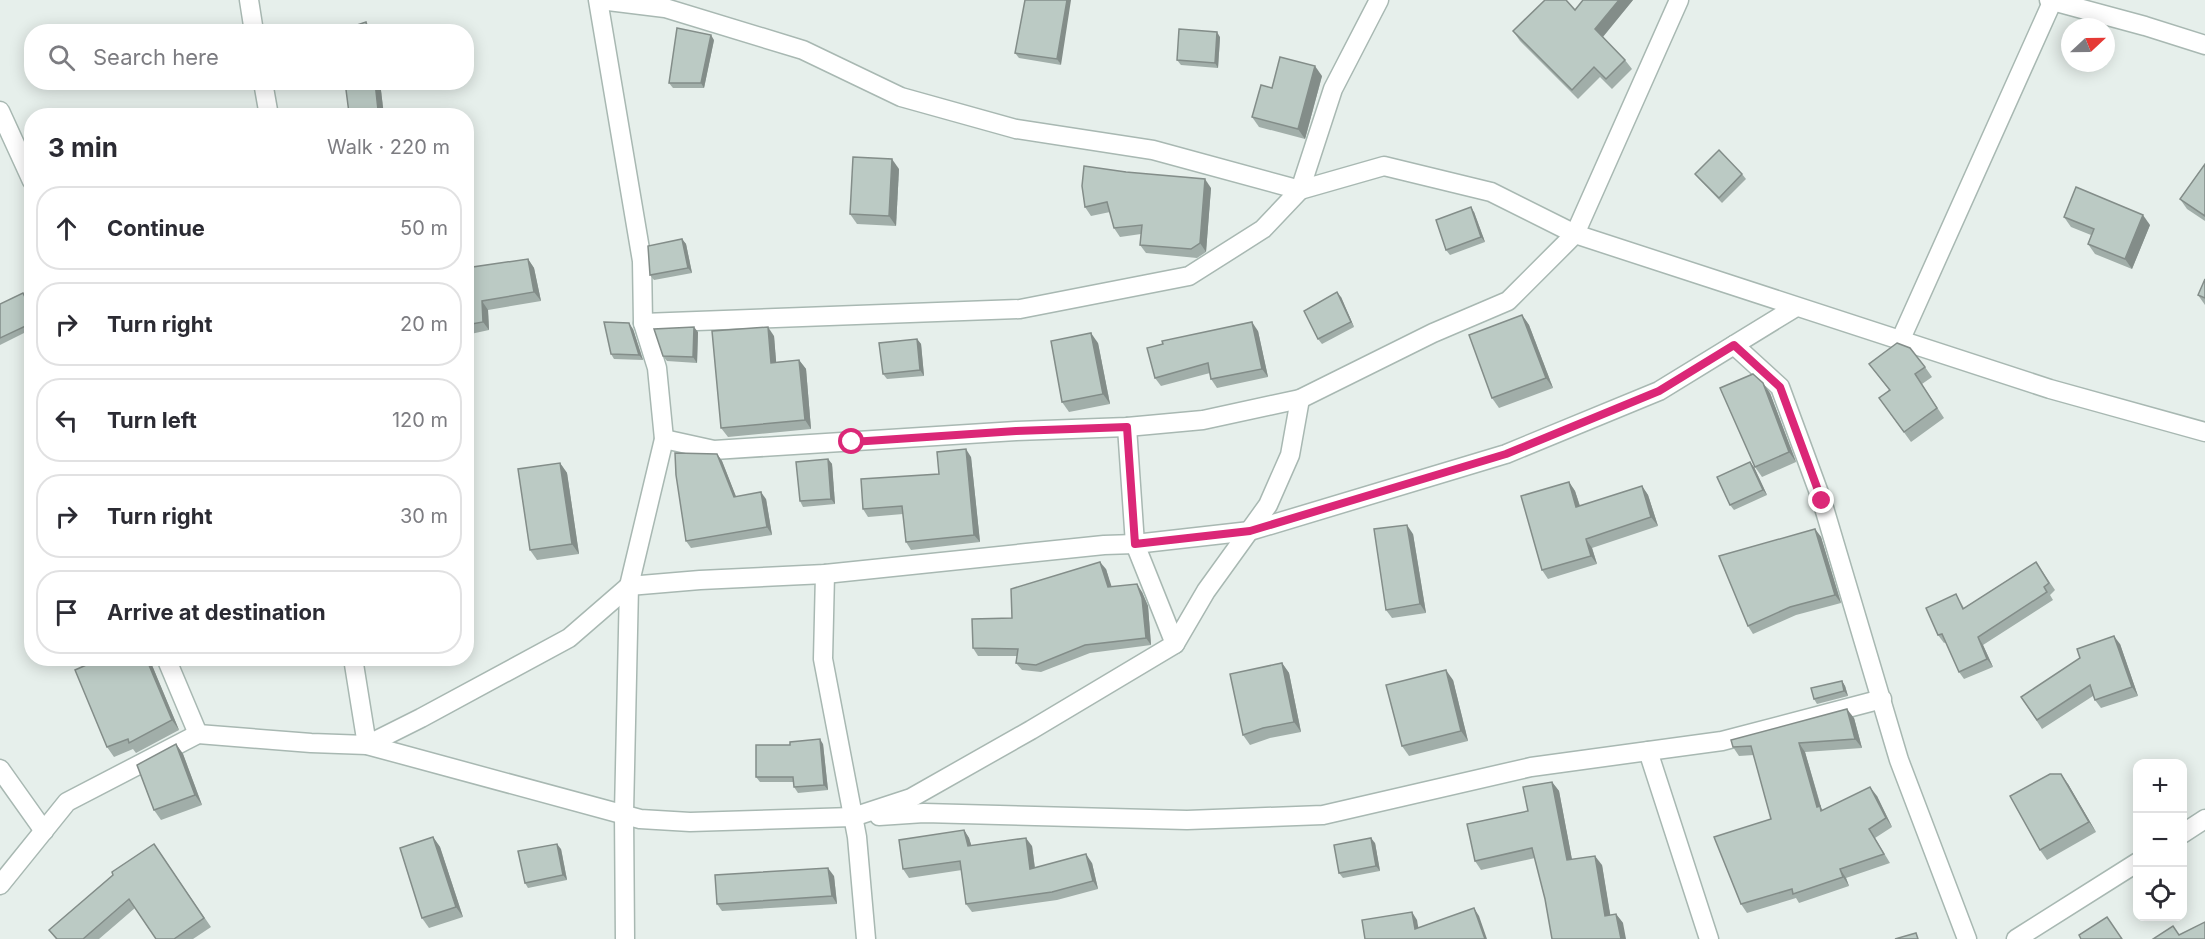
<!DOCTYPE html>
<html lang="en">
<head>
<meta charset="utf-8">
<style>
  :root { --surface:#fff; --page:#f2f2f3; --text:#2b2b33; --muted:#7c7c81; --line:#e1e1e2 }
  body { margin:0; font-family:Inter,sans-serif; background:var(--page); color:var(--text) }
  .controls { position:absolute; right:18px; bottom:18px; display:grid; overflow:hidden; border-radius:12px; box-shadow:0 3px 15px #0003 }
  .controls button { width:54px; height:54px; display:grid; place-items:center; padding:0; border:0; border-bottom:2px solid var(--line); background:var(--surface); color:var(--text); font:30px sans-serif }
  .compass { position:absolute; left:2061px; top:18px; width:54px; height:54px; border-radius:50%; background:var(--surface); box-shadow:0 3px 15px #0003; rotate:68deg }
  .stop { position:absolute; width:18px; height:18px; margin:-14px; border:4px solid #db2777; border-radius:50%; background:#fff }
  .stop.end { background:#db2777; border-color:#fff; box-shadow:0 2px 6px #0008 }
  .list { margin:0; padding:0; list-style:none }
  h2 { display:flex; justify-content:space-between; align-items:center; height:78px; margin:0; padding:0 24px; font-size:26px }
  h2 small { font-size:20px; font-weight:400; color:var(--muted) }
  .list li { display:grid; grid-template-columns:39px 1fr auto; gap:18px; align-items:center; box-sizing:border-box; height:84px; margin:0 12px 12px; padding:0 12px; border:2px solid var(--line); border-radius:24px }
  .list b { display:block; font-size:22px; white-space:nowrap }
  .list em { font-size:20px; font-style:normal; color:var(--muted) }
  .icon { flex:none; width:33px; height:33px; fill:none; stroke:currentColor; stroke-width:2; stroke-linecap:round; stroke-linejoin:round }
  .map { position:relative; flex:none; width:2205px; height:939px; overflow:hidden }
  .search { position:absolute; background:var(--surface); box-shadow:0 3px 15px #0003; left:24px; top:24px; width:450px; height:66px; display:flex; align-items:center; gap:15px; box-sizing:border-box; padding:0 21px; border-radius:24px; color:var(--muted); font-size:22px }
  .panel { position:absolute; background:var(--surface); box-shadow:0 3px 15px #0003; left:24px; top:108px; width:450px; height:558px; border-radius:24px }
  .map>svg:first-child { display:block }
</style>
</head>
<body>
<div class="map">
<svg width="2205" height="939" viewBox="0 0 2205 939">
  <rect width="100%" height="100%" fill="#e6efeb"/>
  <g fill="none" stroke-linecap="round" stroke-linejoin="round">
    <g stroke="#a8b8b2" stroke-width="21">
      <g id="minor">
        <polyline points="249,0 254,32"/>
        <polyline points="598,0 642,261 643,323 657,368 664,439 629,586 624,813 625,939"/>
        <polyline points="600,0 665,8 803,50 901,97 1016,129 1153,150 1300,190 1384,166 1491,192 1575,234 2050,389 2205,432"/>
        <polyline points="2049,0 2145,26 2205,45"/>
        <polyline points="263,82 269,116"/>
        <polyline points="0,111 32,181"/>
        <polyline points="643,323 1020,309 1189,276 1263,229 1300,190 1333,89 1379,0"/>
        <polyline points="1900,341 2053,0"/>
        <polyline points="1734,345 1780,387 1822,501 1899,760 1967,939"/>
        <polyline points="1127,427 1135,544 1175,644"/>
        <polyline points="664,439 714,450 1016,431 1127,427 1203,420 1300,399 1433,333 1508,301 1575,234 1679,0"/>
        <polyline points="825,574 823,659 857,837 866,939"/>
        <polyline points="166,658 198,734"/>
        <polyline points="353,658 367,745 421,718 569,638 629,586 700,580 825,574 1104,545 1135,544 1250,531 1506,454 1659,391 1796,307"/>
        <polyline points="1648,751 1709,939"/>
        <polyline points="0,769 44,831"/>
        <polyline points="879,816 924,813 1187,820 1323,815 1531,767 1722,741 1882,699"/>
        <polyline points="2182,834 2205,819"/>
        <polyline points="0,885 67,802 198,734 311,743 367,745 640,819 690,822 853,817 911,798 1031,730 1175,644 1206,591 1268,505 1290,455 1300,399"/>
        <polyline points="2016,939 2138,862"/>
      </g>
    </g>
    <use href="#minor" stroke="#fff" stroke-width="18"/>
  </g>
  <g fill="#a1aea9">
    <polygon points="1025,0 1061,65 1019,58 1015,53"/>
    <polygon points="1633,0 1603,37 1625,60 1632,69 1612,89 1600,77 1578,99 1520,41 1513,31 1575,10"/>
    <polygon points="1220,37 1218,68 1181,65 1177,60"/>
    <polygon points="714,40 704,88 673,88 669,83"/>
    <polygon points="1322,76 1305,139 1259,127 1252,117 1272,88"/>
    <polygon points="345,82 380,82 384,116 351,116 349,113"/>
    <polygon points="2205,164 2205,221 2187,209 2180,199"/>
    <polygon points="899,169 896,226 857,224 850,214"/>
    <polygon points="1695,174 1742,174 1746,179 1722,203 1699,179"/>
    <polygon points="1082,186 1211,188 1206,252 1197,258 1146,253 1140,245 1141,234 1120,237 1114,228 1110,212 1091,216 1085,207"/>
    <polygon points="1474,212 1485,242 1450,255 1446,250"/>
    <polygon points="2064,217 2150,225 2132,269 2095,254 2088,244 2091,235 2071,227"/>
    <polygon points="682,239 686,244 692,273 654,280 650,275"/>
    <polygon points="528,259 534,268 541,301 488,310 489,330 466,335 466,268"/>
    <polygon points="2205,279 2205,305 2198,295"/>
    <polygon points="23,293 32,310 32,329 0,345 0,304"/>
    <polygon points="1341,297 1354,327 1322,344 1318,339"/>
    <polygon points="1522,315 1529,325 1553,388 1499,408 1492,398"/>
    <polygon points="633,329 643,360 614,359 611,354"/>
    <polygon points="1258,331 1268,377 1217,388 1211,379 1210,373 1161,386 1155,378"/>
    <polygon points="698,332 697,363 667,361 663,356"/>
    <polygon points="774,336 776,362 799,360 806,369 811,429 728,437 721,428"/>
    <polygon points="917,339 921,344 924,376 887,379 883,374"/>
    <polygon points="1098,343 1110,404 1069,412 1062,402"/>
    <polygon points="1869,364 1925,367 1932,377 1922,384 1944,418 1911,442 1879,398 1889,390"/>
    <polygon points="1770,393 1796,462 1762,477 1755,467"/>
    <polygon points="717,454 722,461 736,497 766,499 772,535 691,548 686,541"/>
    <polygon points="971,457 980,542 911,550 906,542 903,514 868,517 863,509 939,474"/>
    <polygon points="828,459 832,464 835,504 803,507 800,501"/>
    <polygon points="560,463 567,473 579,554 537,560 530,550"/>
    <polygon points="1754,467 1767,495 1734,510 1730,505"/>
    <polygon points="1569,482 1575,491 1580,506 1642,486 1648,495 1658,526 1592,548 1597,564 1548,579 1542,570"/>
    <polygon points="1815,529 1821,537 1841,603 1796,615 1753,634 1748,626"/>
    <polygon points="1413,534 1426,613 1392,618 1386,610"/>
    <polygon points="2036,562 2055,590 2050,595 2053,600 1983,645 1993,667 1964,679 1959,672 1946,642 1944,643 1938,635 1956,594 1964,608"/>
    <polygon points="1106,569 1111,587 1142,592 1148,606 1151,645 1090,653 1041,672 1022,670 1016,663 1017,656 978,656 973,648 1012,618"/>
    <polygon points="2120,644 2138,696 2101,708 2095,700 2093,696 2042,729 2021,697"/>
    <polygon points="102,658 149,658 179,730 136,753 133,749 114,757 107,747"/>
    <polygon points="1282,663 1289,673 1301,732 1270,738 1250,745 1243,735"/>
    <polygon points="1453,680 1468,741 1409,756 1402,746"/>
    <polygon points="1842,681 1845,686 1848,696 1817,704 1814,699"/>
    <polygon points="1854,718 1862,748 1805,752 1822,810 1877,796 1892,827 1875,838 1890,863 1846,878 1849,886 1799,903 1796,898 1747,913 1741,904 1771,819 1754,755 1739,756 1733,747"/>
    <polygon points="176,744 183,754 202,805 161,820 154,810"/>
    <polygon points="823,744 828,790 798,793 794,787 794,782 760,782 756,777"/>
    <polygon points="1552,782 1559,791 1572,860 1602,865 1610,915 1616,914 1623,923 1545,899 1535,858 1481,870 1475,861 1528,811"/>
    <polygon points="2068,784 2096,832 2047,860 2040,850"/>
    <polygon points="964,830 969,838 971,845 1032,846 1035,868 1092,863 1098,889 1057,900 972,912 966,904 962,870 909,878 903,869"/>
    <polygon points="433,837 440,847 463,917 429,928 422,918"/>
    <polygon points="1375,843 1380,871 1343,878 1339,873"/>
    <polygon points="154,844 211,927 193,939 156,939 135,908 99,939 56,939 49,930"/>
    <polygon points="561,849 567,880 528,888 525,883"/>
    <polygon points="834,876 837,904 722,911 717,904"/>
  </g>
  <g fill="#838d89">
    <polygon points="1067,0 1071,0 1061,65 1057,59"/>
    <polygon points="1619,0 1633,0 1601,39 1595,29"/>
    <polygon points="366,22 372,30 373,32 368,32"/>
    <polygon points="1217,32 1220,37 1218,68 1215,63"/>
    <polygon points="711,35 714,40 704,88 701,83"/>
    <polygon points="1315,66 1322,76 1305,139 1298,129"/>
    <polygon points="375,82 380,82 384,116 382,116 378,110"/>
    <polygon points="892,159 899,169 896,226 889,216"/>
    <polygon points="1205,179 1211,188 1206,252 1200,243"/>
    <polygon points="1471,207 1474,212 1485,242 1481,237"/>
    <polygon points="2143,215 2150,225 2132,269 2125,259"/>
    <polygon points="682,239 686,244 692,273 688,268"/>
    <polygon points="528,259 534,268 541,301 534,292"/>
    <polygon points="1337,292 1341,297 1354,327 1351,322"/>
    <polygon points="482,301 488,310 489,330 483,322"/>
    <polygon points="1522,315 1529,325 1553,388 1546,378"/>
    <polygon points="1252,322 1258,331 1268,377 1262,369"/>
    <polygon points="629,323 633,329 643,360 639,355"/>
    <polygon points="694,327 698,332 697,363 693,357"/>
    <polygon points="768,327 774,336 777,372 771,363"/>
    <polygon points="1091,333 1098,343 1110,404 1103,394"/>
    <polygon points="917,339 921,344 924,376 920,370"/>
    <polygon points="799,360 806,369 811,429 805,420"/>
    <polygon points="1763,383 1770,393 1796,462 1789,452"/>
    <polygon points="966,449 971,457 980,542 974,535"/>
    <polygon points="717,454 722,461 739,504 734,497"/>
    <polygon points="828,459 832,464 835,504 831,499"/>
    <polygon points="1750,462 1754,467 1767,495 1763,490"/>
    <polygon points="560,463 567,473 579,554 572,544"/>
    <polygon points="1569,482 1575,491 1583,516 1576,507"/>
    <polygon points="1642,486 1648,495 1658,526 1651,517"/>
    <polygon points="761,492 766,499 772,535 767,527"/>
    <polygon points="1407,525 1413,534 1426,613 1420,604"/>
    <polygon points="1815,529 1821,537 1841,603 1835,595"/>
    <polygon points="1586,539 1592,548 1597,564 1591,556"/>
    <polygon points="1100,562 1106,569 1114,594 1108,587"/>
    <polygon points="1137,584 1142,592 1148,606 1151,645 1146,638"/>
    <polygon points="2114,636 2120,644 2138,696 2132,687"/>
    <polygon points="1978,637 1983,645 1993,667 1987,659"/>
    <polygon points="146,658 149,658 179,730 172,720"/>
    <polygon points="1282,663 1289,673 1301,732 1294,722"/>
    <polygon points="1446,670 1453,680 1468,741 1461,731"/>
    <polygon points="1842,681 1845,686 1848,696 1844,691"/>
    <polygon points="1847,709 1854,718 1862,748 1855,739"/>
    <polygon points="820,739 823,744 828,790 824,785"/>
    <polygon points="1799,743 1805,752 1821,808 1826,815 1817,807"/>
    <polygon points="176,744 183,754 202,805 195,795"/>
    <polygon points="2061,774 2068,784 2096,832 2089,822"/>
    <polygon points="1552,782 1559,791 1574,870 1567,860"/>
    <polygon points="1870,787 1877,796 1892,827 1886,818"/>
    <polygon points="964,830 969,838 974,854 968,846"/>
    <polygon points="433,837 440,847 463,917 456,907"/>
    <polygon points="1026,838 1032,846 1036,877 1030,869"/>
    <polygon points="1371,838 1375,843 1380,871 1376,866"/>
    <polygon points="557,844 561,849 567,880 563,875"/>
    <polygon points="1086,854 1092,863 1098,889 1093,881"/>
    <polygon points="1595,856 1602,865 1612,925 1605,916"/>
    <polygon points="828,868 834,876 837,904 832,896"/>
    <polygon points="1840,869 1846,878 1849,886 1843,877"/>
    <polygon points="1474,908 1479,916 1487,939 1485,939"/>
    <polygon points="1412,912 1417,920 1420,937 1415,929"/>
    <polygon points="1616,914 1623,923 1626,939 1621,939"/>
  </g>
  <g fill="#bbcac4" stroke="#838d89" stroke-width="1.5">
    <polygon points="1025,0 1067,0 1057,59 1015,53"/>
    <polygon points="1545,0 1566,0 1575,10 1583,0 1619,0 1595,29 1625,60 1606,79 1594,67 1572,90 1513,31"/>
    <polygon points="366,22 368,32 339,32 339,31"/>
    <polygon points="677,28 711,35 701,83 669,83"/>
    <polygon points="1179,29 1217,32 1215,63 1177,60"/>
    <polygon points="1280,57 1315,66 1298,129 1252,117 1261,85 1272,88"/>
    <polygon points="345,82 375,82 378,110 349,113"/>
    <polygon points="1719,150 1742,174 1719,198 1695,174"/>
    <polygon points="853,157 892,159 889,216 850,214"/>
    <polygon points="2205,164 2205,216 2180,199"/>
    <polygon points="1084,166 1126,172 1205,179 1200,243 1191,249 1140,245 1142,225 1114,228 1107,202 1085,207 1082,186"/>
    <polygon points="2076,187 2143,215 2125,259 2088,244 2094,229 2064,217"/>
    <polygon points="1471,207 1481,237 1446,250 1436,220"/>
    <polygon points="682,239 688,268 650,275 648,246"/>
    <polygon points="528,259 534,292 482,301 483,322 466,325 466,268"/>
    <polygon points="2205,279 2205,298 2198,295"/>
    <polygon points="1337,292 1351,322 1318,339 1304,311"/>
    <polygon points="23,293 32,312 32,323 0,338 0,304"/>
    <polygon points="1522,315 1546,378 1492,398 1469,335"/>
    <polygon points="604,322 629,323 639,355 611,354"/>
    <polygon points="1252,322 1262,369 1211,379 1208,363 1155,378 1147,348 1163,344 1162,341"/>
    <polygon points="694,327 693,357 663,356 654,329"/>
    <polygon points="768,327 771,363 799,360 805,420 721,428 712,331"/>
    <polygon points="1091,333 1103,394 1062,402 1051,341"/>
    <polygon points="917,339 920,370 883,374 879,343"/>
    <polygon points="1897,343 1910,348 1925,367 1915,374 1937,408 1904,432 1879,398 1890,390 1869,364"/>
    <polygon points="1753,374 1763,383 1789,452 1755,467 1720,388"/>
    <polygon points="966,449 974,535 906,542 902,506 863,509 861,479 939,474 937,452"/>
    <polygon points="675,453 717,454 734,497 761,492 767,527 686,541 676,475"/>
    <polygon points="828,459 831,499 800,501 796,462"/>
    <polygon points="1750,462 1763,490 1730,505 1717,477"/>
    <polygon points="560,463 572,544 530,550 518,469"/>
    <polygon points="1569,482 1576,507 1642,486 1651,517 1586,539 1591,556 1542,570 1521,496"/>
    <polygon points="1407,525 1420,604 1386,610 1374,529"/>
    <polygon points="1815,529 1835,595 1790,607 1748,626 1719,556"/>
    <polygon points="1100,562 1108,587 1137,584 1142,598 1146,638 1085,645 1036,665 1016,663 1018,649 973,648 972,619 1012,618 1011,589"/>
    <polygon points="2036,562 2049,583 2044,587 2047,592 1978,637 1987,659 1959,672 1942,634 1938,635 1926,608 1956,594 1963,609"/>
    <polygon points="2114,636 2132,687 2095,700 2090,685 2037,720 2021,697 2080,658 2077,649"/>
    <polygon points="102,658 146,658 172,720 129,743 128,739 107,747 75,670"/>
    <polygon points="1282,663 1294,722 1263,728 1243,735 1230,674"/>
    <polygon points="1446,670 1461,731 1402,746 1386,685"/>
    <polygon points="1842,681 1844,691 1814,699 1811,688"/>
    <polygon points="1847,709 1855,739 1799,743 1817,807 1820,806 1821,811 1870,787 1886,818 1869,829 1884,854 1840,869 1843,877 1793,894 1792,889 1741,904 1714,837 1771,819 1751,746 1733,747 1731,740"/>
    <polygon points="820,739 824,785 794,787 793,777 756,777 756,745 790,745 790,742"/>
    <polygon points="176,744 195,795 154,810 137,765"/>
    <polygon points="2050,774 2061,774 2089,822 2040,850 2010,796"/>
    <polygon points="1552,782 1567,860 1595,856 1605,916 1616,914 1621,939 1552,939 1545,899 1532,848 1475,861 1467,824 1528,811 1523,787"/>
    <polygon points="964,830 968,846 1026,838 1030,869 1086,854 1093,881 1052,892 966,904 960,861 903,869 899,840"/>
    <polygon points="433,837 456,907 422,918 400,848"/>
    <polygon points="1371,838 1376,866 1339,873 1334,845"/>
    <polygon points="154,844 204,918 174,939 156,939 129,899 83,939 57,939 49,930 113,875 112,872"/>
    <polygon points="557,844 563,875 525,883 518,851"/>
    <polygon points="828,868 832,896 717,904 715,875"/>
    <polygon points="1474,908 1485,939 1365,939 1362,920 1412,912 1415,929"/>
    <polygon points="2107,917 2122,939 2081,939 2079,935"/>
    <polygon points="2205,922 2205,939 2153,939 2173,926 2179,935"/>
    <polygon points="1916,933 1918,939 1895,939"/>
  </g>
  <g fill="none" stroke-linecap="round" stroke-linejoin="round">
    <polyline stroke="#db2777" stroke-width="8" points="852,442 1016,431 1127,427 1135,544 1250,531 1506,454 1659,391 1734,345 1780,387 1822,501"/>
  </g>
</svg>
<div class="controls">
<button>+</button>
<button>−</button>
<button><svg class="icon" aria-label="locate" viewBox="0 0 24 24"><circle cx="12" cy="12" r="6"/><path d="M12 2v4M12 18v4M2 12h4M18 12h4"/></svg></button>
</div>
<svg class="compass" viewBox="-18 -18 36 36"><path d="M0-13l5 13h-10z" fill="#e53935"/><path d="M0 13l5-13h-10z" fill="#7c7c81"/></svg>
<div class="stop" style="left:852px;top:442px"></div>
<div class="stop end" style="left:1822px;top:501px"></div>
<div class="search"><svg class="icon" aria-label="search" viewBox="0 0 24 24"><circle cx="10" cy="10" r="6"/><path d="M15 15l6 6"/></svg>Search here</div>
<section class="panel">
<h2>3 min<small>Walk · 220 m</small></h2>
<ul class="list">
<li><svg class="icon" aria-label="ahead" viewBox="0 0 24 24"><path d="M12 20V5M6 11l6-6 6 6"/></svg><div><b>Continue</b></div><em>50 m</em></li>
<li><svg class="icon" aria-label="right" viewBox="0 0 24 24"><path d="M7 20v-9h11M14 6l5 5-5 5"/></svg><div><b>Turn right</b></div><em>20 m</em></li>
<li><svg class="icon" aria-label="left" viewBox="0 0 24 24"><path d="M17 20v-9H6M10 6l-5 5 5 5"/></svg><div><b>Turn left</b></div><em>120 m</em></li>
<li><svg class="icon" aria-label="right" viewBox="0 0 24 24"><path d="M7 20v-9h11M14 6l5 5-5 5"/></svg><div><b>Turn right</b></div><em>30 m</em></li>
<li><svg class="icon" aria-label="arrive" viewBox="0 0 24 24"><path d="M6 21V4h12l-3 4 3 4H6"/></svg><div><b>Arrive at destination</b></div></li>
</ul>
</section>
</div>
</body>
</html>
